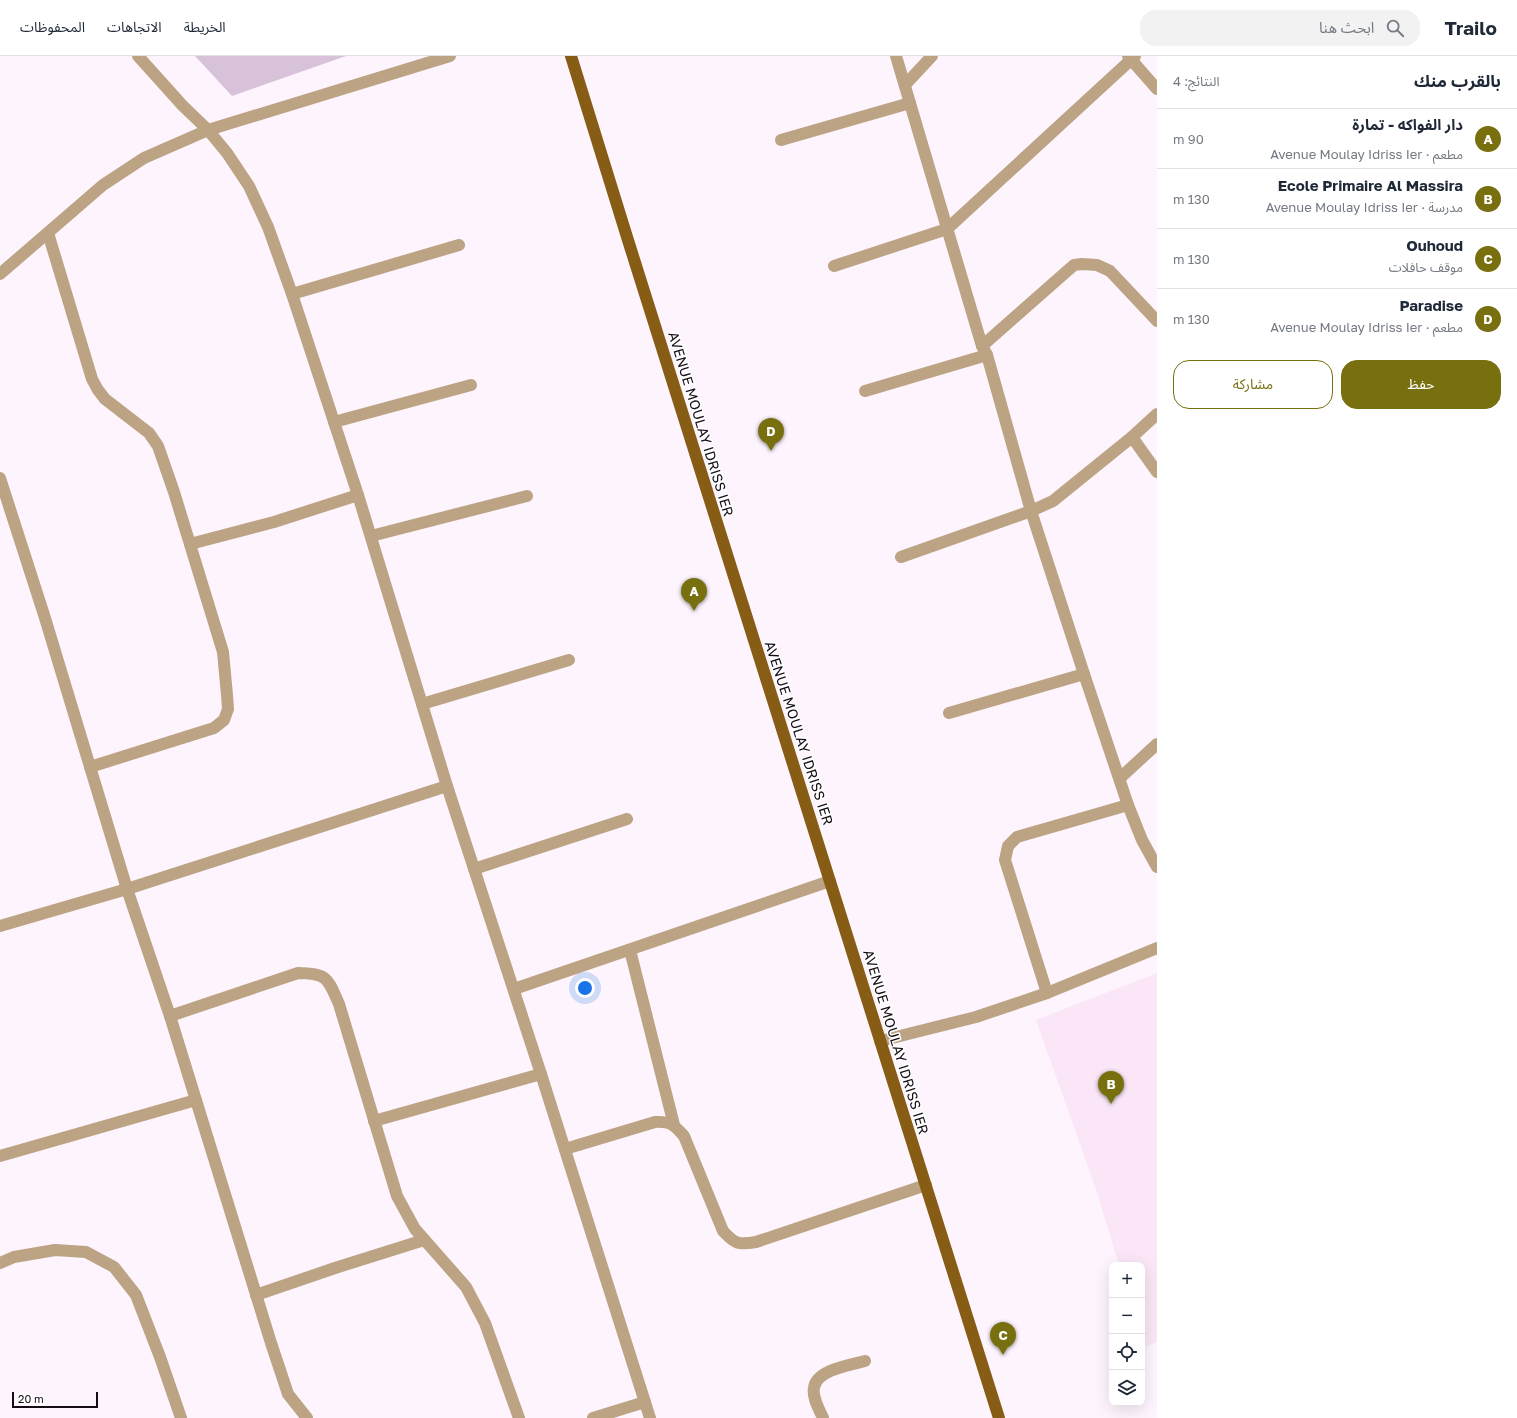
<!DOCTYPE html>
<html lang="ar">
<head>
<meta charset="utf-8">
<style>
  :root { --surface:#fff; --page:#f2f2f3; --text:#1f2937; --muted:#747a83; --line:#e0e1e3; --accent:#786f0f }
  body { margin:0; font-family:"Golos Text","Noto Sans Arabic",sans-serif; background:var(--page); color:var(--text); direction:rtl }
  .controls { position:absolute; right:12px; bottom:12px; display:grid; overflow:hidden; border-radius:8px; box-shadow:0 4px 16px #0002 }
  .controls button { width:36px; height:36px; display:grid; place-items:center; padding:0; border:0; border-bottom:1px solid var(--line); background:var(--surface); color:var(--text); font:20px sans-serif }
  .scale { position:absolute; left:12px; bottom:10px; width:86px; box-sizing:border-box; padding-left:4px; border:2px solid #150d15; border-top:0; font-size:11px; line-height:14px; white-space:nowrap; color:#150d15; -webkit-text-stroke:3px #fff; paint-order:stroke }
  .you { position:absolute; left:585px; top:932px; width:14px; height:14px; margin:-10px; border:3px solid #fff; border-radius:50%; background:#1a73e8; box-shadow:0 0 0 6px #1a73e833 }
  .badge { display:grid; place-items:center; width:26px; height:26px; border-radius:50%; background:var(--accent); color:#fff; font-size:13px; font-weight:700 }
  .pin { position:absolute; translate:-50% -33px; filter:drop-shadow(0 1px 2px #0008) }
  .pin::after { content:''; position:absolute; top:21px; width:14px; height:12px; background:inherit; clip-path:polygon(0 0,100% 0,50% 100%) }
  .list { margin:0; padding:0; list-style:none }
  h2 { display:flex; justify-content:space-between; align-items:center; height:52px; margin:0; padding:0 16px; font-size:17px }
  h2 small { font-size:13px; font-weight:400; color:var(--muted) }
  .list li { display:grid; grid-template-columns:26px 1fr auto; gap:12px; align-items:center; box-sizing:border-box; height:60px; padding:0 16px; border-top:1px solid var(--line) }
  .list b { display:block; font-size:15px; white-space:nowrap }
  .list p { margin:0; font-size:13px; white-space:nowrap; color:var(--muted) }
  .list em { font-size:13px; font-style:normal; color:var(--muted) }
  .actions { display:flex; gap:8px; padding:12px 16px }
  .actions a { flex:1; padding:9px 0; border:1px solid var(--accent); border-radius:16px; text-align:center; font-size:14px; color:var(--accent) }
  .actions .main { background:var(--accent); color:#fff }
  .icon { flex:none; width:22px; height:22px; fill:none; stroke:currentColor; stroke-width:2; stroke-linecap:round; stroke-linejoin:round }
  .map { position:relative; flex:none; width:1157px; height:1362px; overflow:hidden; direction:ltr }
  header { display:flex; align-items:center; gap:24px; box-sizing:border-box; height:56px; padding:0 20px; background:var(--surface); border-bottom:1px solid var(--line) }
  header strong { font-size:19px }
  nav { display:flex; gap:22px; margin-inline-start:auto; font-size:14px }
  .search { width:280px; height:36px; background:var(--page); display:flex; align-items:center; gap:10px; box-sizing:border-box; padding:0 14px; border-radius:16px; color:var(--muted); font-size:15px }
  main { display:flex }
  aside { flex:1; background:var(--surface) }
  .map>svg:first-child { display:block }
</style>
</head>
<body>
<header>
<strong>Trailo</strong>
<div class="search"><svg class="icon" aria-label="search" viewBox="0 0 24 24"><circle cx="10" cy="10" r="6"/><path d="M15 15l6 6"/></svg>ابحث هنا</div>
<nav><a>الخريطة</a><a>الاتجاهات</a><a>المحفوظات</a></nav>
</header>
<main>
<aside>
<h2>بالقرب منك<small>النتائج: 4</small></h2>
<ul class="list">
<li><span class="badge">A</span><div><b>دار الفواكه - تمارة</b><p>مطعم · Avenue Moulay Idriss Ier</p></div><em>90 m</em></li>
<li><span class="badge">B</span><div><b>Ecole Primaire Al Massira</b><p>مدرسة · Avenue Moulay Idriss Ier</p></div><em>130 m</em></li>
<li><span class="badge">C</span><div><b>Ouhoud</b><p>موقف حافلات</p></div><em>130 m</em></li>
<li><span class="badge">D</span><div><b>Paradise</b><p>مطعم · Avenue Moulay Idriss Ier</p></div><em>130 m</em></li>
</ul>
<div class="actions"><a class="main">حفظ</a><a>مشاركة</a></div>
</aside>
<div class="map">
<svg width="1157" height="1362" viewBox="0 0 1157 1362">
  <rect width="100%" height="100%" fill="#fdf4fd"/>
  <polygon fill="#fae6f6" points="1157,917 1157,1286 1145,1291 1142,1281 1142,1209 1119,1209 1096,1133 1036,964"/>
  <polygon fill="#d8c2d9" points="195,0 346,0 232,40"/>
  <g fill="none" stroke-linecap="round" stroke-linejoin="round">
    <g stroke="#bca383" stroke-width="12">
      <polyline points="138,0 183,50 208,74 227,97 249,130 268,171 292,238 358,439 447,730 541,1018 650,1362"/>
      <polyline points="896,0 982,290 987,299 1031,455 1084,618 1128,749 1142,784 1157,811"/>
      <polyline points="1128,0 1157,33"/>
      <polyline points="905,29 932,0"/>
      <polyline points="781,84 910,47"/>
      <polyline points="48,177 92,323 98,334 105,343 149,377 158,390 174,436 223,596 227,639 228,653 224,664 214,672 90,711"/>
      <polyline points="834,210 947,173 1135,0"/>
      <polyline points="0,218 103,129 144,102 208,74 450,0"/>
      <polyline points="292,238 459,189"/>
      <polyline points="982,290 1074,209 1082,208 1097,209 1110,215 1157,265"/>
      <polyline points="865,335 987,299"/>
      <polyline points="334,366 471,329"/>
      <polyline points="1132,381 1157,416"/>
      <polyline points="0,422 45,562 127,833 170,960 271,1287 288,1338 307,1362"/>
      <polyline points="371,480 527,440"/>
      <polyline points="190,488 274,466 358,439"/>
      <polyline points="901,501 1031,455 1053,445 1132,381 1157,358"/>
      <polyline points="422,648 569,604"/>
      <polyline points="949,657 1084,618"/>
      <polyline points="1120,722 1157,688"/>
      <polyline points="474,813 627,763"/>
      <polyline points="0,870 127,833 447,730"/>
      <polyline points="630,894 674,1069"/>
      <polyline points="514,933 830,825"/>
      <polyline points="1047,937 1005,804 1008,790 1017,781 1128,749"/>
      <path d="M170,960L298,917C328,917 328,923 339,948L397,1140L415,1173L466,1231L485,1267L519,1362"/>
      <polyline points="880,985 976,961 1047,937 1157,892"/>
      <polyline points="374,1065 541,1018"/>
      <path d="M565,1093L655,1066C671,1065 674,1069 684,1080L723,1175C735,1188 738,1189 756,1186L926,1129"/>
      <polyline points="0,1100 196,1044"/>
      <polyline points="0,1207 14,1201 55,1194 86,1196 114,1211 136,1239 160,1301 181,1362"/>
      <polyline points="256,1239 335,1212 424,1184"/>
      <polyline points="593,1362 645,1346"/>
      <path d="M823,1362C819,1353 812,1341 814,1332C816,1314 850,1309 865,1305"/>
    </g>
    <polyline stroke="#875c14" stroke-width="12" points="571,0 627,181 999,1362"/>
  </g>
  <g text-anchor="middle" stroke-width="3" stroke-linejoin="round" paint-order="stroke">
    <g font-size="14" fill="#150d15" stroke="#fff">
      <text transform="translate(701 368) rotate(73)" y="5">AVENUE MOULAY IDRISS IER</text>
      <text transform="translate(799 677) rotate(72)" y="5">AVENUE MOULAY IDRISS IER</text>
      <text transform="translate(896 986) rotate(73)" y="5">AVENUE MOULAY IDRISS IER</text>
    </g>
  </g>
</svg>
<div class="controls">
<button>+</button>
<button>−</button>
<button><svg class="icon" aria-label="locate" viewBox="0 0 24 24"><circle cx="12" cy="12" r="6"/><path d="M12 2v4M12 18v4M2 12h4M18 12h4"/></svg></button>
<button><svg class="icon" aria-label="layers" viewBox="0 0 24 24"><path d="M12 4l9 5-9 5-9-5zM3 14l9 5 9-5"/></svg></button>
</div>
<div class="scale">20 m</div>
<div class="you"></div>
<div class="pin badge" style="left:694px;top:555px">A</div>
<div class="pin badge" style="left:1111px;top:1048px">B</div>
<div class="pin badge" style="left:1003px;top:1299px">C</div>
<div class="pin badge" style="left:771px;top:395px">D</div>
</div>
</main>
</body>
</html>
